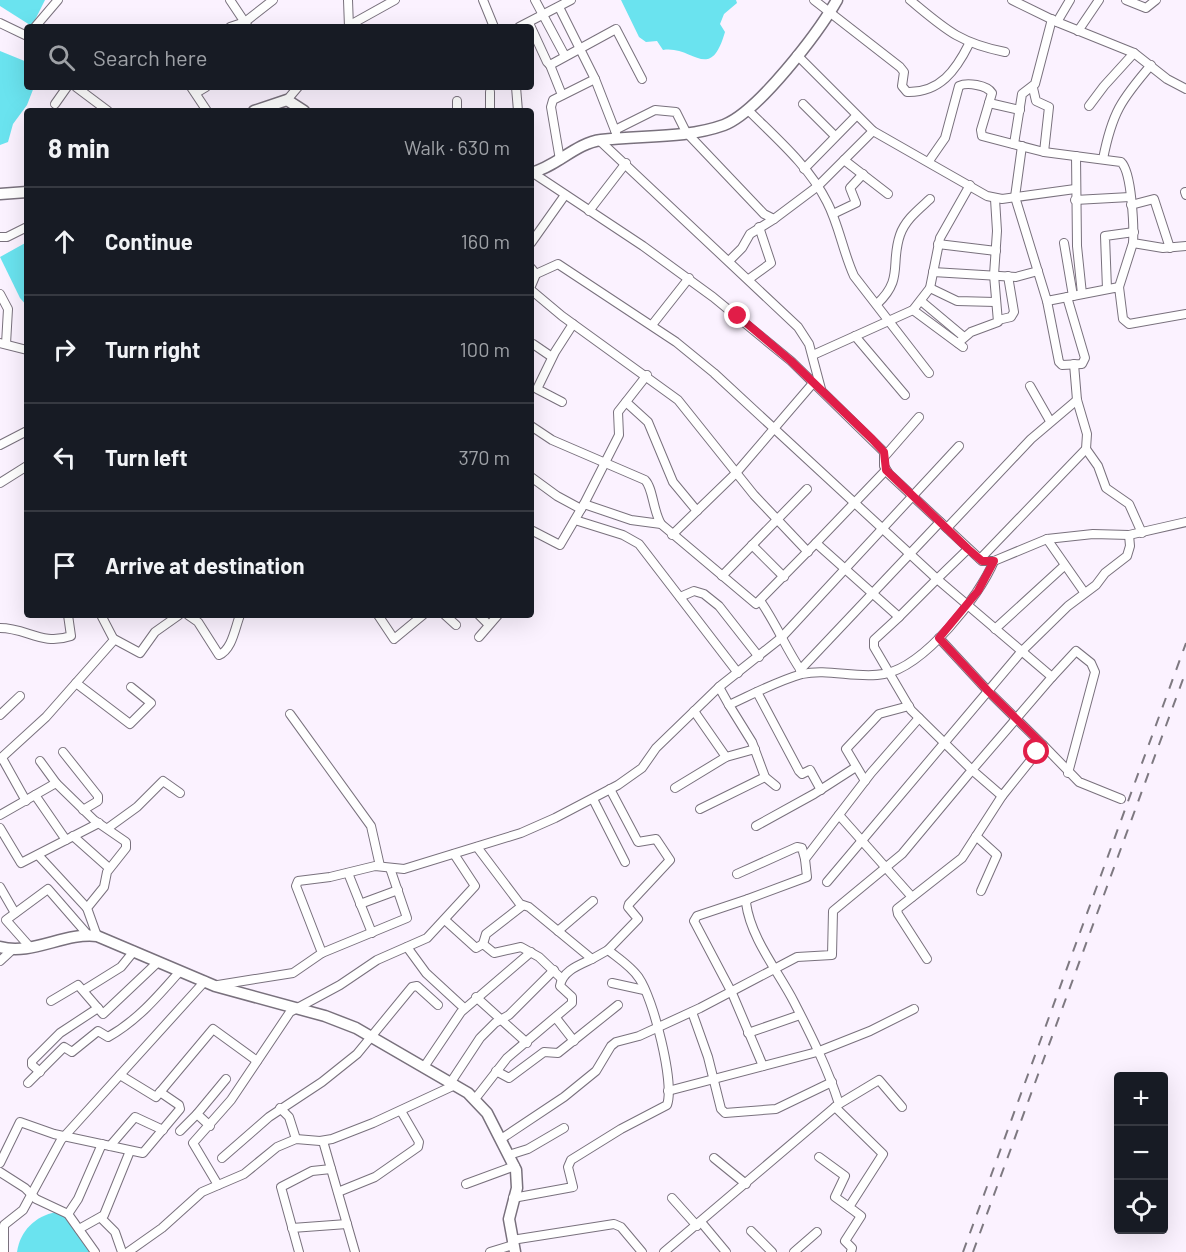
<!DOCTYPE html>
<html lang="en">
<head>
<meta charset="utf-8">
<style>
  :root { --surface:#171b24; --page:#20242c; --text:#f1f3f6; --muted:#9ea1a6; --line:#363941 }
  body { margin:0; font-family:Barlow,sans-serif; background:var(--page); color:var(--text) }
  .controls { position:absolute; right:18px; bottom:18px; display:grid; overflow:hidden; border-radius:6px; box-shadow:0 6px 24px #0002 }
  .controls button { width:54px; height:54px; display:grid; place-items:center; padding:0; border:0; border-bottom:2px solid var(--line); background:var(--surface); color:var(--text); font:30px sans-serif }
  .stop { position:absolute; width:18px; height:18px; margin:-14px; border:4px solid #e11d48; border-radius:50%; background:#fff }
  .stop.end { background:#e11d48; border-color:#fff; box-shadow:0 2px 6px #0008 }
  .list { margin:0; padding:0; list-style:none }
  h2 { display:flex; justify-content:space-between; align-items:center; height:78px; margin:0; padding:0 24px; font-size:26px }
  h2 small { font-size:20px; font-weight:400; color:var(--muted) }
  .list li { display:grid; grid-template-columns:39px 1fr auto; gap:18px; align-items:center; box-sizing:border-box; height:108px; padding:0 24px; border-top:2px solid var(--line) }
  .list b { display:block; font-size:22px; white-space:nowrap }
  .list em { font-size:20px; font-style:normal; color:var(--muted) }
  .icon { flex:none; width:33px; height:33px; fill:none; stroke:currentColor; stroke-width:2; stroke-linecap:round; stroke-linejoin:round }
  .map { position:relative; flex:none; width:1186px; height:1252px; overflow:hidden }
  .search { position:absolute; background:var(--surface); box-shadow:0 6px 24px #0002; left:24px; top:24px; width:510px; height:66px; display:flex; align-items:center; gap:15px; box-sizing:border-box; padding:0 21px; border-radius:6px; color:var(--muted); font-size:22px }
  .panel { position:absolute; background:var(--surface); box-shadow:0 6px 24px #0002; left:24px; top:108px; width:510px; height:510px; border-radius:6px }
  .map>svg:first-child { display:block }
</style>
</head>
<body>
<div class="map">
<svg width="1186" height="1252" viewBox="0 0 1186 1252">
  <rect width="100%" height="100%" fill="#fbf2ff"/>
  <g fill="#6ae3ef">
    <polygon points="0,0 45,0 33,24 30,25 0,6"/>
    <path d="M621,0H736L737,3L724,14L720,24L725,32C710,84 693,45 663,50L657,41L646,42L639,37Z"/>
    <polygon points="0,51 27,62 27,87 34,87 27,105 13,124 8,142 0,145"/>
    <polygon points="27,242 27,306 20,298 0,257"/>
    <path d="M56,1212L69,1217L92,1252H17C20,1231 35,1216 56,1212Z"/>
  </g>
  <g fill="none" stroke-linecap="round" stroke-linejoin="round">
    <g stroke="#79717d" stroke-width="10">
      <g id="street">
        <polyline points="230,0 248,27"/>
        <polyline points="348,0 349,27"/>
        <polyline points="483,0 494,27"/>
        <polyline points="535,0 565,56"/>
        <path d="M814,0L900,67L904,72L902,86L907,92C940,93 956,70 969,44"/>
        <path d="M910,0C945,29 959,43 1005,52"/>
        <polyline points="1012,0 1057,22 1134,53 1167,79 1186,89"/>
        <polyline points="1126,0 1146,8 1156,0"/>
        <polyline points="559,7 595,79 616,133"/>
        <polyline points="1057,22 1070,0"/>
        <polyline points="0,23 27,36"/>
        <polyline points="529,23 547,62 550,65 616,29 642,79"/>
        <polyline points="350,25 395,0"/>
        <polyline points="35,27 58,0"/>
        <polyline points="230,27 245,22 273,0"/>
        <polyline points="519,27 571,0"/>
        <polyline points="1078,31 1099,0"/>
        <polyline points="797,55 873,131 987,196 1002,199 1075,189"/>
        <polyline points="550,65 562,95"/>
        <polyline points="76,87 108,111"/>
        <polyline points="191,87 207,111"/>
        <polyline points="516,87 518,111"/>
        <polyline points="1033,88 1036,101 1049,107 1044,152"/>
        <polyline points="196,93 206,87"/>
        <polyline points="287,100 298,87"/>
        <polyline points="989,103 1020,110"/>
        <polyline points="55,104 67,87"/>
        <polyline points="803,104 835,136"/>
        <polyline points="1089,106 1104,86 1134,53"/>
        <path d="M748,110C776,138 809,166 827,202C839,225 843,252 854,276L929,373"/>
        <polyline points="457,111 457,101"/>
        <polyline points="490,111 490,92"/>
        <polyline points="615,130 655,110 676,112 686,132 764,214 774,219 818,186 873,131"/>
        <polyline points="599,140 798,327 809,344 821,389"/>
        <polyline points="1014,144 1022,94 1035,84 1052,19"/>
        <polyline points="1022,146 1015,197 1047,301 1119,287 1123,319 1129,324 1186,314"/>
        <polyline points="1076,156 1077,246 1082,294"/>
        <path d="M1103,159C1112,113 1121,100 1151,65"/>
        <polyline points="560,160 551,107 553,100 595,79"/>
        <polyline points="844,160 888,194"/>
        <path d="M929,161L945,138L959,86C967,82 987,85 992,93L981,130L982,136L1044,152L1121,162C1132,172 1134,228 1133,243L1163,248L1186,246"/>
        <polyline points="804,169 856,116"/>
        <polyline points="533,173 643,246 713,297 791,361 884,452 884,466 889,474 982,561 994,561 1047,539 1093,534 1129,535 1186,522"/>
        <polyline points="1185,192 1186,195"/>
        <polyline points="1075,200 1130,197"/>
        <polyline points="1131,205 1154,199 1170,248"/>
        <polyline points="589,211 626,163"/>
        <polyline points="833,214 856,203 850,188 863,174"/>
        <polyline points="0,237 7,237 27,227"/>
        <polyline points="531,243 565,195"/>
        <polyline points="1064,243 1073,296"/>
        <polyline points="938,244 996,251"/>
        <polyline points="729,261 742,248 750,234 774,219"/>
        <polyline points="531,268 536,274 531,286"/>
        <polyline points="933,272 1016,277 1038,271"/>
        <polyline points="536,274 558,264 676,342 714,373 937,579 968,549"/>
        <polyline points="749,279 771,263 759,227"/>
        <polyline points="1119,287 1133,243"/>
        <polyline points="930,288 957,301 995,302"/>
        <polyline points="1107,289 1105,236 1134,232"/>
        <polyline points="531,290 562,316 678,400 754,495 808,552"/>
        <polyline points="0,294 8,309 6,344"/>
        <polyline points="921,301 964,337"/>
        <polyline points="1047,301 1059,362 1062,365 1082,364 1085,358 1067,297"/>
        <path d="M877,304C904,279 890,264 900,235C905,220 918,210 930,199"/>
        <polyline points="913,310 963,347"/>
        <polyline points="998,320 1011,317 1014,312 1008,276"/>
        <polyline points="652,325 689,278"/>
        <polyline points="855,336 905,395"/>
        <polyline points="0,343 27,350"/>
        <polyline points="958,343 971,332 998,322 994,275 997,231 995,199"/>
        <polyline points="533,344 552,357"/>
        <polyline points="813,355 913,310 930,288 940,238 970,185"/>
        <polyline points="1030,386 1050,421"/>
        <polyline points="562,402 537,389 555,352 573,324"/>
        <polyline points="626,402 648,422 673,482 697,511"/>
        <path d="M531,426L552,440L645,480C653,488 653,511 661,524"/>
        <polyline points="0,445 27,431"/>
        <polyline points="1086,449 1098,466 1106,488 1129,504 1142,533"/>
        <polyline points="885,456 919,417"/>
        <polyline points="531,477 557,496 581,509"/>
        <polyline points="0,483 27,466"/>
        <polyline points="584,504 619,435 618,412 647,375"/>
        <polyline points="575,520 623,535 639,544 738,673"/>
        <polyline points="947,528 1031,439 1077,400"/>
        <polyline points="531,530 560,545 584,504 631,520 661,524 756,604 816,543 899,617 937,579 1052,677 972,770 1002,796 1043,745 1079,782 1121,799"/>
        <polyline points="672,535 736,473 814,382"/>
        <polyline points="1047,539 1084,592"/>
        <polyline points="816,543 886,470"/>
        <polyline points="752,545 784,577"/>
        <polyline points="980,559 1086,449 1087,434 1077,400 1074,364"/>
        <polyline points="722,576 807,489"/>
        <polyline points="680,597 694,591 704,594 719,606 759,657"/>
        <path d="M761,602C777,625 786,649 802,672"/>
        <path d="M188,615L198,622L219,655C232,650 235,628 240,615"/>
        <polyline points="378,615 394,639 423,615"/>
        <polyline points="445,615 456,625"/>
        <polyline points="479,615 488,624"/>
        <path d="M0,628C27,628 42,646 71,636L68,615"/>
        <polyline points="995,629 1064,566"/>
        <polyline points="479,637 498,615"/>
        <polyline points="939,638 988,691 1043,745"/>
        <polyline points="114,639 140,653 155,632 179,615"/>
        <polyline points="800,670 940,522"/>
        <polyline points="1052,677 1076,651 1091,663 1095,672 1068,773"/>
        <polyline points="76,683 130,724 151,703 131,687"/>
        <polyline points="719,687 781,638 959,446"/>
        <polyline points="757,692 799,771 802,774 810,770 821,790"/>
        <polyline points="729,705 752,742 765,777 776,786"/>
        <polyline points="694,711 726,757"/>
        <polyline points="290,714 371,826 380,866"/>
        <polyline points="0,715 20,696"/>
        <polyline points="63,752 98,796 98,801 83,810"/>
        <polyline points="2,758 26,801"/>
        <polyline points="0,759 46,717 114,640 101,615"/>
        <polyline points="40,761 56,783"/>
        <polyline points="865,781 846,749 879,714 909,706"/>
        <polyline points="675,788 726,757 755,749"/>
        <polyline points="35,795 66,840"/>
        <polyline points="593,799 625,862"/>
        <polyline points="700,809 765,777"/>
        <polyline points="0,815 56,783 94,820 126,842 126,848 107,872 104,887 87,908 97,936"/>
        <polyline points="839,815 912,897"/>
        <polyline points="756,826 814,794 856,767"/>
        <polyline points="0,828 21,863 99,823"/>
        <polyline points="108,828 137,807 163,781 180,793"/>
        <polyline points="73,836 109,868"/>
        <polyline points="976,836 997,855 981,891"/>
        <path d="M477,847L520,904L529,907L592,959L608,950C618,958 632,967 639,978C653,998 675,1083 667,1105L621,1129L571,1160L568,1167L573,1187L513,1198"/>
        <polyline points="38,855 87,908"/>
        <polyline points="348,873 372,933"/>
        <polyline points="737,874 797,847 802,848 805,859"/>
        <polyline points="827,882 1021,652 1068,606 1096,585 1105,573 1127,556 1130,546 1129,535"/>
        <polyline points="0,887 15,913"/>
        <polyline points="748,899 697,916 694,921 732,993 763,1066"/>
        <polyline points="360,904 398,890"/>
        <polyline points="445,920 476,948 483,944 494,953 521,947 539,957 562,979"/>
        <polyline points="558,931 593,901"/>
        <polyline points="483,944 486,934 522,906"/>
        <polyline points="29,946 6,920 48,889 88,935"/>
        <polyline points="407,947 426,973 464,1008"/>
        <polyline points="608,950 638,919 628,907 629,904 670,860 656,839 638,842 610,789"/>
        <polyline points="322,953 407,918 390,868"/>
        <polyline points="927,959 898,914 897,909 962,858 1002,796"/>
        <polyline points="0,961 13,949"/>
        <polyline points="612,983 644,990"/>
        <path d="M218,985L293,973L322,953L296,886L298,881L330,877L375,866L404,869L521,833L555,818L618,785L642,768L656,748L719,687L729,705C753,694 777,681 802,674C828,668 857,679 884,674C925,666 979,597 994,561"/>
        <polyline points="84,990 121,967 134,951"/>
        <polyline points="476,997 527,1043"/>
        <polyline points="51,1001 78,985 103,1014 158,962"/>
        <polyline points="692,1012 708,1057 721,1109 725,1113 776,1109 832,1082"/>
        <polyline points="556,1018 574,1041"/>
        <polyline points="748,1033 800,1015"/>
        <polyline points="424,1067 461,1012 531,952"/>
        <polyline points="496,1071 509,1078 544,1052 558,1053 618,1005"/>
        <polyline points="40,1072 32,1065 32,1061 60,1033 98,1008"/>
        <polyline points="120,1075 156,1097 213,1029 257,1061"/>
        <polyline points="451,1082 480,1038 495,1023 509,1015 554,970"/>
        <path d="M28,1083L64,1047L72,1052L98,1031L108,1037C137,1021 159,995 180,971"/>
        <polyline points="668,1091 817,1052 870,1031 914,1009"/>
        <path d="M475,1099L507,1058L572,1003V997L560,986C562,971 579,965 592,959"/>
        <polyline points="839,1104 879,1080 902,1107"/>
        <polyline points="280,1108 289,1117 296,1139"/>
        <polyline points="210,1126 197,1114 226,1079"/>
        <polyline points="180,1131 197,1114"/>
        <polyline points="501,1139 564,1097 596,1071 611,1046 616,1042 639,1036 700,1008 797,957 832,955 833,911 902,854 972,770 911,710 874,647 874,640 899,617"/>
        <polyline points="323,1141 355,1252"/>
        <polyline points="110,1146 135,1117 163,1130"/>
        <polyline points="509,1155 528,1149 564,1128"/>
        <polyline points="819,1157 845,1176 835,1197 849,1207"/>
        <polyline points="222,1158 269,1117 322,1082 357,1054 412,987 417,986 438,1005"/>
        <polyline points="714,1158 746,1184"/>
        <polyline points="0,1163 20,1122 54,1134 143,1153 180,1109 179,1105 160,1092"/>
        <polyline points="0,1172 25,1188 36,1199 68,1214 95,1252"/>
        <polyline points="466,1184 515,1166"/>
        <polyline points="218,1185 193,1143 231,1100 290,1012 340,985 377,960 427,938 475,886 454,854"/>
        <polyline points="338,1192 375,1177 418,1147 419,1142 401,1111"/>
        <polyline points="672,1198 697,1226"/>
        <polyline points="68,1214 78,1199 102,1144"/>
        <polyline points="101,1218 115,1232 122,1252"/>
        <polyline points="701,1222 726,1252"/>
        <polyline points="292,1228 347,1224"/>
        <polyline points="79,1229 104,1215 130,1151"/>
        <polyline points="751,1231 772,1252"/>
        <polyline points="512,1240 614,1224 621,1227 642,1252"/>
        <polyline points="4,1252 4,1225 23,1210 61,1140 205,981"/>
        <polyline points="128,1252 162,1228 202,1192 244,1174 277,1147 296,1139 320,1141 332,1139 373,1123 455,1085"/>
        <polyline points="299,1252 281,1187 312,1171 331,1169"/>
        <polyline points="490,1252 513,1245"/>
        <polyline points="664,1252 835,1107"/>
        <polyline points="794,1252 817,1232"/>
        <path d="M851,1252L852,1248L845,1241L861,1216L849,1207L883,1154L835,1107L839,1104C828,1069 811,1035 794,1002C778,971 751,939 746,903L748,899L807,877L805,859L871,773L919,718"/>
      </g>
    </g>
    <g stroke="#79717d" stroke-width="13">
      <g id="secondary">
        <polyline points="254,111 287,100 304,111"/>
        <path d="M531,173C556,167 576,143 601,140C641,135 685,139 724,125C758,112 818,33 837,0"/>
        <polyline points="0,194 27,192"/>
        <path d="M0,947C31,956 65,932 97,936L215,986L325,1016L356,1028L468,1093L487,1113L516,1170L517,1188L509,1219L515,1252"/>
      </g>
    </g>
    <use href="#street" stroke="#fff" stroke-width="8"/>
    <use href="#secondary" stroke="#fff" stroke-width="10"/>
    <g stroke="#7e7981" stroke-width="2" stroke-dasharray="10 10" stroke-linecap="butt">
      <polyline points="963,1252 1186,643"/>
      <polyline points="973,1252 1186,671"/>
    </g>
  </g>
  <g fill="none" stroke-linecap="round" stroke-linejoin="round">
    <polyline stroke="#e11d48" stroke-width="8" points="738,316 791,361 872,439 884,452 886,470 968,549 982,561 994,561 978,591 939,638 988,691 1043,745 1037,752"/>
  </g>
</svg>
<div class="controls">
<button>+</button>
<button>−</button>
<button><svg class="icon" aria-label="locate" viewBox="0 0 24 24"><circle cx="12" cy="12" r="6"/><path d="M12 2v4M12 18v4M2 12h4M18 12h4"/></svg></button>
</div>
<div class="stop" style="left:1037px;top:752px"></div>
<div class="stop end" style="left:738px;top:316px"></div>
<div class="search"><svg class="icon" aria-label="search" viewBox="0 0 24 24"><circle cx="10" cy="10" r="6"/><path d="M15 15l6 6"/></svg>Search here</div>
<section class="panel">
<h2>8 min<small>Walk · 630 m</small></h2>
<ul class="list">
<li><svg class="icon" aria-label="ahead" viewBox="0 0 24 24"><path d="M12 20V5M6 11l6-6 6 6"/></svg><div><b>Continue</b></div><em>160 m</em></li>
<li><svg class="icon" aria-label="right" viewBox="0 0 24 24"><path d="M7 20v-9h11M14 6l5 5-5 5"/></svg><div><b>Turn right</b></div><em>100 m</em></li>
<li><svg class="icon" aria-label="left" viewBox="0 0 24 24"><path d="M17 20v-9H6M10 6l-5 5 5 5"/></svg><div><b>Turn left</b></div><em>370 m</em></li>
<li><svg class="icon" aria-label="arrive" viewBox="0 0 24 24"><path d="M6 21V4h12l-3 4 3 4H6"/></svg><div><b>Arrive at destination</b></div></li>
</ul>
</section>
</div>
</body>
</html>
